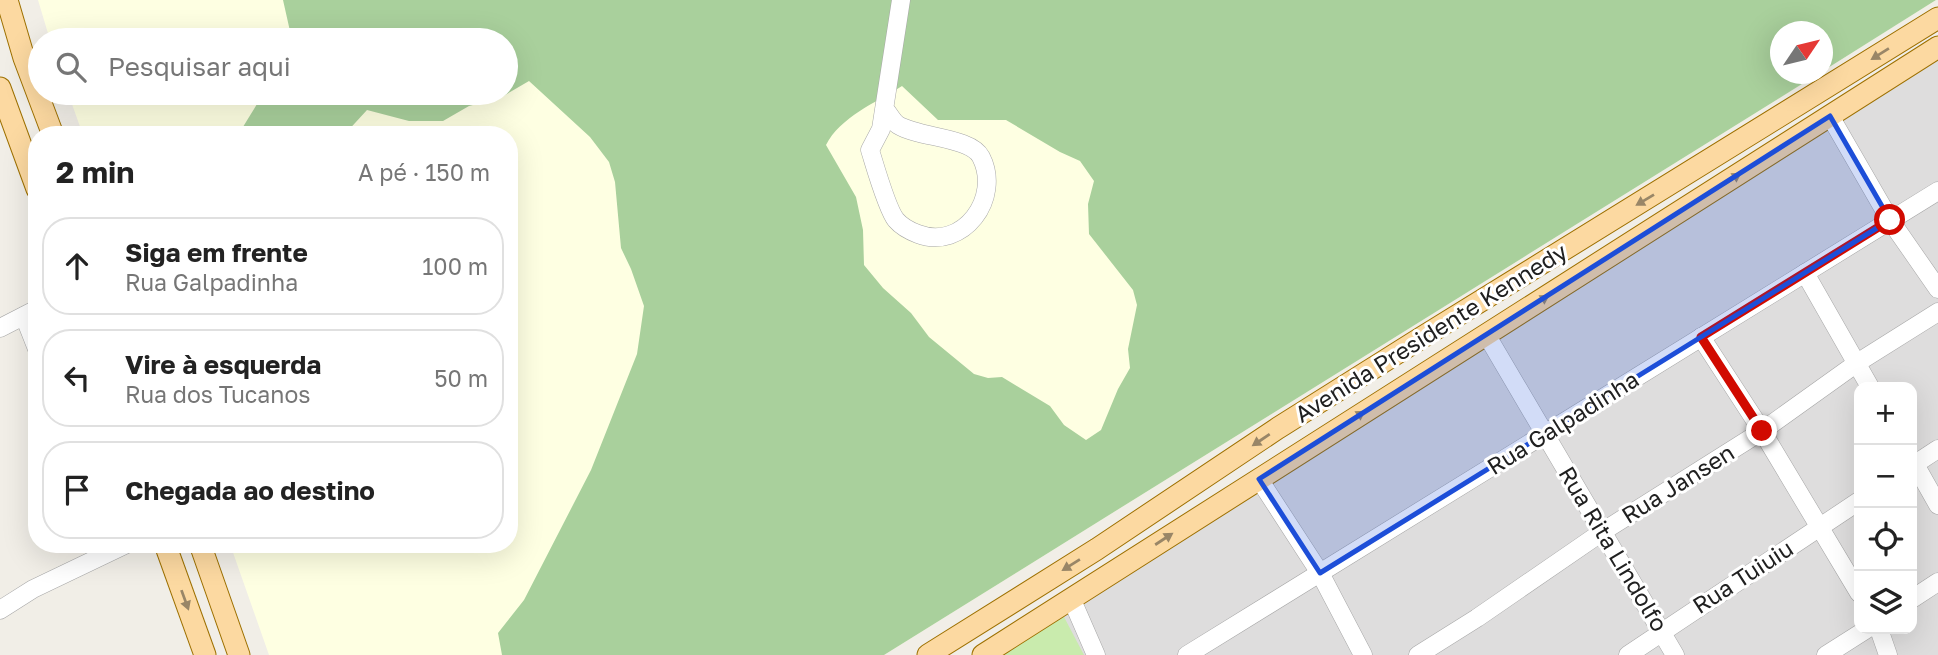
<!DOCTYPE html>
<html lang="pt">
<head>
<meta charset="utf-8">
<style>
  :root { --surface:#fff; --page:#f2f2f2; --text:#222; --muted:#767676; --line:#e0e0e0 }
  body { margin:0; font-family:"Golos Text",sans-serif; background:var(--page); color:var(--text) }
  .controls { position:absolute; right:21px; bottom:21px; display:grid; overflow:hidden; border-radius:14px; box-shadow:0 7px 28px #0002 }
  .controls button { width:63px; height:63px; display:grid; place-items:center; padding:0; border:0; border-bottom:2px solid var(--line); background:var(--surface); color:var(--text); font:35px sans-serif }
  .compass { position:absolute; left:1770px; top:21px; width:63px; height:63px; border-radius:50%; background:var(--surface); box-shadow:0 7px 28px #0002; rotate:55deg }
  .stop { position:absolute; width:21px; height:21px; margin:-16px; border:5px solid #d10a00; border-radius:50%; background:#fff }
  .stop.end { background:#d10a00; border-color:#fff; box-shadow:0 2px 7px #0008 }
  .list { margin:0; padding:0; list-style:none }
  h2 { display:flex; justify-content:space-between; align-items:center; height:91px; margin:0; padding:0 28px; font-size:30px }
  h2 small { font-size:23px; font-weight:400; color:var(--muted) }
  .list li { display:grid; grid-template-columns:46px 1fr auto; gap:21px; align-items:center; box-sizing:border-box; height:98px; margin:0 14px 14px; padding:0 14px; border:2px solid var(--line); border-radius:28px }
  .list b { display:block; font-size:26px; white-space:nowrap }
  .list p { margin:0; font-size:23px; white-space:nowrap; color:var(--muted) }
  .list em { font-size:23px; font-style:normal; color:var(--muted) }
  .icon { flex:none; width:38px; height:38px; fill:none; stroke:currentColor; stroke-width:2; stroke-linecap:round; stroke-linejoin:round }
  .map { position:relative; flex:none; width:1938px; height:655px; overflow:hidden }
  .search { position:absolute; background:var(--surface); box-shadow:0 7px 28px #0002; left:28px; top:28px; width:490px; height:77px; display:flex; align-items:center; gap:18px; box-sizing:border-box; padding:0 24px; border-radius:38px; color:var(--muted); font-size:26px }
  .panel { position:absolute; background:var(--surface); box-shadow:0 7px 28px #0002; left:28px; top:126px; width:490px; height:427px; border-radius:28px }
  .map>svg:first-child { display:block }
</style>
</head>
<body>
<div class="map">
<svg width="1938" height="655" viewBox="0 0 1938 655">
  <rect width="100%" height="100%" fill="#f1eee7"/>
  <path fill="#dedddd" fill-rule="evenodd" d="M1938,53V655H1004L1751,171ZM1859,387H1912V629H1859Z"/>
  <polygon fill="#feffe2" points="38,0 1936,0 1823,71 1822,32 1780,32 1780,74 1818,74 884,655 269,655 230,544 509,544 509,135 83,135 68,93 506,93 506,40 50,40"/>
  <polygon fill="#c9ebad" points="1063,615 1084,655 998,655"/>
  <path fill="#a9d09c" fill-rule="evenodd" d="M283,0H1936L1823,71L1822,32H1780V74H1818L884,655H502L498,633L524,600L591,470L637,354L644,306L631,269L621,248L615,182L609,162L590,137L529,81L500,98L469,106L443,121H409L367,110L344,135H238L257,104L267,93H506V40H292ZM902,86L938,120H1006L1060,152L1080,161L1094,181L1088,204L1089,234L1133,290L1137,305L1128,349L1130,368L1118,389L1101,430L1086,440L1064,425L1050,406L1002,377L988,378L974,374L929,337L911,313L883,288L864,265L863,230L856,197L826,145C840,117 877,102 902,86Z"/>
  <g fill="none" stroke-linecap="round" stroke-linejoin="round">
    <g stroke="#a7a7a7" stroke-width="19">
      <g id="minor">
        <path d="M885,109C889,114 893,122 898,125C919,138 971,137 981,157C1002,198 963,251 918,234C910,231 902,227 896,220C887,209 875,166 870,150L881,129L901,0"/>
        <polyline points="1830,116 1890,220 1938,289"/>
        <polyline points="1805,273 1870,387"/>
        <polyline points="24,316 37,349"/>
        <polyline points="0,328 37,309"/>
        <polyline points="1486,334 1675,655"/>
        <polyline points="1701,337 1762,431 1859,593"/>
        <polyline points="1912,459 1938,505"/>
        <polyline points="1912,466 1938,449"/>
        <polyline points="1259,479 1320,573 1363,655"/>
        <polyline points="1912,599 1938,582"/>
        <polyline points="1072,600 1096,655"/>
        <polyline points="0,610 33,589 127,544"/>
        <polyline points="1879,629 1888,655"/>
        <polyline points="1187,655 1938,191"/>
        <polyline points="1418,655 1477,618 1602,532 1762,431 1857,363 1938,312"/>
        <polyline points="1628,655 1859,501"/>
        <polyline points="1826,655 1867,629"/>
      </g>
    </g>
    <g stroke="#9d7000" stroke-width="23">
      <g id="major">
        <polyline points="7,0 24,58 53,135"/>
        <polyline points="0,88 37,189"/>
        <polyline points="165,544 205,655"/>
        <polyline points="200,544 239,655"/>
        <polyline points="928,655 1097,549 1278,428 1421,338 1938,18"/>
        <polyline points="983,655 1938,47"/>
      </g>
    </g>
    <use href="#minor" stroke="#fff" stroke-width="18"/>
    <use href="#major" stroke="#fcd9a1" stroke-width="21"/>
  </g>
  <defs><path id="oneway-solid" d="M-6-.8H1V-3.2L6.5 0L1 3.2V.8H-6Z" transform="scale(1.75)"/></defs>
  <g fill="#998667">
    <use href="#oneway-solid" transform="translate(1880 54) rotate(148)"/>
    <use href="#oneway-solid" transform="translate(1732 179) rotate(-33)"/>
    <use href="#oneway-solid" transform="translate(1645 200) rotate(149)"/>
    <use href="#oneway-solid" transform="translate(1540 301) rotate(-32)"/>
    <use href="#oneway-solid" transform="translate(1356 417) rotate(-33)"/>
    <use href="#oneway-solid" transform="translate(1261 440) rotate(146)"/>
    <use href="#oneway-solid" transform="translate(1164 539) rotate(-33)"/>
    <use href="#oneway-solid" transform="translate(1071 565) rotate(148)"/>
    <use href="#oneway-solid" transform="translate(185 600) rotate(70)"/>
  </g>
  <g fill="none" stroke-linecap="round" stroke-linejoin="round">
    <polyline stroke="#d10a00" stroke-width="9" points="1762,431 1701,337 1890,220"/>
  </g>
  <path fill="#1d4ed8" fill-opacity="0.2" stroke="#1d4ed8" stroke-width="5" stroke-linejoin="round" d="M1830,116L1890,220L1320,573L1259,479Z"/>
  <g text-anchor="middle" stroke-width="6" stroke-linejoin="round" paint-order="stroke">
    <g font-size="23" fill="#202020" stroke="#fff">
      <text transform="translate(1431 333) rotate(-32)" y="8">Avenida Presidente Kennedy</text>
      <text transform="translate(1563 423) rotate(-32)" y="8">Rua Galpadinha</text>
      <text transform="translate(1678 484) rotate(-32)" y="8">Rua Jansen</text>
      <text transform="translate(1613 549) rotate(59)" y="8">Rua Rita Lindolfo</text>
      <text transform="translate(1743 577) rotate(-33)" y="8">Rua Tuiuiu</text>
    </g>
  </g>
</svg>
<div class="controls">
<button>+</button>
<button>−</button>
<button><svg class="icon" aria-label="locate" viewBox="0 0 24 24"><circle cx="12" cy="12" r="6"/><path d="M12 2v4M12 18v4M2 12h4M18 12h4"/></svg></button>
<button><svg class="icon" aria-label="layers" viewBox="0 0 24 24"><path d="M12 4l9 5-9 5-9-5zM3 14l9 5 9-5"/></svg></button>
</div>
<svg class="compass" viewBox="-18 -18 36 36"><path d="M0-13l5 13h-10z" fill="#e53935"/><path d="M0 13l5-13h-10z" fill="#767676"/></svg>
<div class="stop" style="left:1890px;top:220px"></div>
<div class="stop end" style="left:1762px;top:431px"></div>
<div class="search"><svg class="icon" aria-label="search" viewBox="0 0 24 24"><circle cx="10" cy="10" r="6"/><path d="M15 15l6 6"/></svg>Pesquisar aqui</div>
<section class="panel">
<h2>2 min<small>A pé · 150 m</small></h2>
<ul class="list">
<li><svg class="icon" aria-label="ahead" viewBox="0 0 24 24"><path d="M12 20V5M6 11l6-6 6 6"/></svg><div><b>Siga em frente</b><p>Rua Galpadinha</p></div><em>100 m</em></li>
<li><svg class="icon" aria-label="left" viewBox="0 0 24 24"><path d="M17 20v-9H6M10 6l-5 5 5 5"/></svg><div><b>Vire à esquerda</b><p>Rua dos Tucanos</p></div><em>50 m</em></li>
<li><svg class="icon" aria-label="arrive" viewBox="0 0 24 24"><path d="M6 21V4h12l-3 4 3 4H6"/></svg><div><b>Chegada ao destino</b></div></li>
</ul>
</section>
</div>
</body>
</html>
